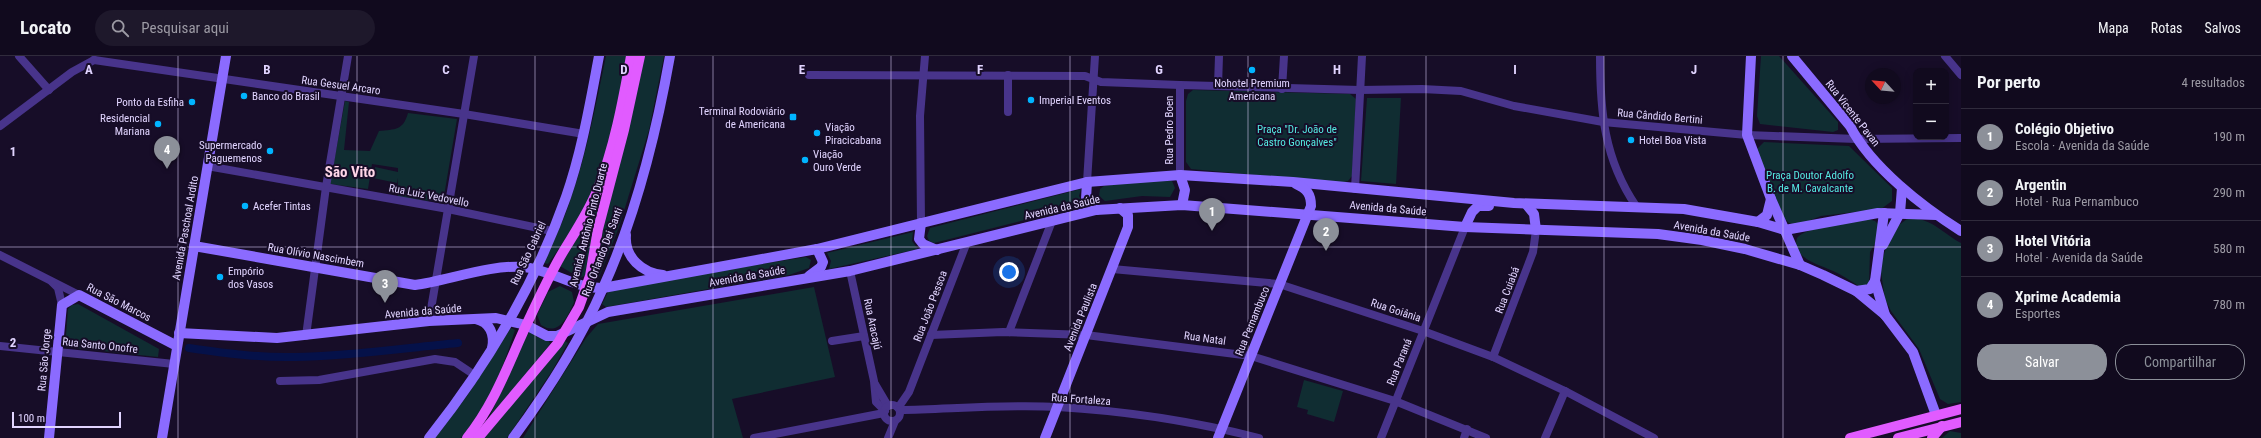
<!DOCTYPE html>
<html lang="pt">
<head>
<meta charset="utf-8">
<style>
  :root { --surface:#110a1e; --page:#1e182b; --text:#f1f3f6; --muted:#9c9aa4; --line:#302b3c; --accent:#8c9099 }
  body { margin:0; font-family:"Roboto Condensed",sans-serif; background:var(--page); color:var(--text) }
  .controls { position:absolute; right:12px; top:12px; display:grid; overflow:hidden; border-radius:8px; box-shadow:0 2px 10px #0003 }
  .controls button { width:36px; height:36px; display:grid; place-items:center; padding:0; border:0; border-bottom:1px solid var(--line); background:var(--surface); color:var(--text); font:20px sans-serif }
  .compass { position:absolute; left:1865px; top:12px; width:36px; height:36px; border-radius:50%; background:var(--surface); box-shadow:0 2px 10px #0003; rotate:296deg }
  .scale { position:absolute; left:12px; bottom:10px; width:109px; box-sizing:border-box; padding-left:4px; border:2px solid #e1d4ff; border-top:0; font-size:11px; line-height:14px; white-space:nowrap; color:#e1d4ff; -webkit-text-stroke:3px #170d28; paint-order:stroke }
  .you { position:absolute; left:1009px; top:216px; width:14px; height:14px; margin:-10px; border:3px solid #fff; border-radius:50%; background:#1a73e8; box-shadow:0 0 0 6px #1a73e833 }
  .badge { display:grid; place-items:center; width:26px; height:26px; border-radius:50%; background:var(--accent); color:#fff; font-size:13px; font-weight:700 }
  .pin { position:absolute; translate:-50% -33px; filter:drop-shadow(0 1px 2px #0008) }
  .pin::after { content:''; position:absolute; top:21px; width:14px; height:12px; background:inherit; clip-path:polygon(0 0,100% 0,50% 100%) }
  .list { margin:0; padding:0; list-style:none }
  h2 { display:flex; justify-content:space-between; align-items:center; height:52px; margin:0; padding:0 16px; font-size:17px }
  h2 small { font-size:13px; font-weight:400; color:var(--muted) }
  .list li { display:grid; grid-template-columns:26px 1fr auto; gap:12px; align-items:center; box-sizing:border-box; height:56px; padding:0 16px; border-top:1px solid var(--line) }
  .list b { display:block; font-size:15px; white-space:nowrap }
  .list p { margin:0; font-size:13px; white-space:nowrap; color:var(--muted) }
  .list em { font-size:13px; font-style:normal; color:var(--muted) }
  .actions { display:flex; gap:8px; padding:12px 16px }
  .actions a { flex:1; padding:9px 0; border:1px solid var(--accent); border-radius:16px; text-align:center; font-size:14px; color:var(--accent) }
  .actions .main { background:var(--accent); color:#fff }
  .icon { flex:none; width:22px; height:22px; fill:none; stroke:currentColor; stroke-width:2; stroke-linecap:round; stroke-linejoin:round }
  .map { position:relative; flex:none; width:1961px; height:382px; overflow:hidden }
  header { display:flex; align-items:center; gap:24px; box-sizing:border-box; height:56px; padding:0 20px; background:var(--surface); border-bottom:1px solid var(--line) }
  header strong { font-size:19px }
  nav { display:flex; gap:22px; margin-inline-start:auto; font-size:14px }
  .search { width:280px; height:36px; background:var(--page); display:flex; align-items:center; gap:10px; box-sizing:border-box; padding:0 14px; border-radius:22px; color:var(--muted); font-size:15px }
  main { display:flex }
  aside { flex:1; background:var(--surface) }
  .map>svg:first-child { display:block }
</style>
</head>
<body>
<header>
<strong>Locato</strong>
<div class="search"><svg class="icon" aria-label="search" viewBox="0 0 24 24"><circle cx="10" cy="10" r="6"/><path d="M15 15l6 6"/></svg>Pesquisar aqui</div>
<nav><a>Mapa</a><a>Rotas</a><a>Salvos</a></nav>
</header>
<main>
<div class="map">
<svg width="1961" height="382" viewBox="0 0 1961 382">
  <rect width="100%" height="100%" fill="#170d28"/>
  <g fill="#102d32">
    <path d="M606,0H627C619,39 613,81 599,119C588,151 568,180 548,208L544,207C553,186 564,165 571,142C587,96 596,48 606,0Z"/>
    <polygon points="644,0 664,0 649,74 619,171 598,224 603,172"/>
    <polygon points="1761,0 1779,0 1838,66 1838,74 1833,76 1760,68 1757,60"/>
    <polygon points="1193,34 1350,38 1356,43 1352,120 1348,125 1341,127 1191,113 1186,106 1186,45 1188,38"/>
    <polygon points="1367,42 1401,42 1396,128 1361,125"/>
    <path d="M345,45L349,46L344,94L370,95L379,75C395,73 403,75 408,57L457,63L443,146L398,142V122L397,127L373,122L375,111L398,116V112L372,108L368,133L330,128Z"/>
    <polygon points="1764,86 1849,90 1892,132 1892,145 1881,153 1821,160 1798,169 1789,167 1783,161 1756,94"/>
    <polygon points="1151,124 1172,125 1175,132 1170,141 1142,140 1105,145 1099,140 1100,133 1104,130"/>
    <polygon points="1081,133 1079,140 1084,149 934,187 929,185 927,180 930,172"/>
    <polygon points="600,142 601,142 586,219 580,222 560,210 586,168"/>
    <path d="M1868,163L1875,165L1880,170L1879,181L1870,196L1869,228L1860,231C1851,225 1842,219 1833,215C1820,209 1791,202 1797,182C1807,170 1852,166 1868,163Z"/>
    <path d="M1907,163C1928,159 1944,178 1961,187V346L1948,348L1940,343L1919,293L1891,255L1885,243L1880,210L1886,192L1899,169Z"/>
    <polygon points="913,176 912,185 918,193 829,213 831,205 827,197"/>
    <polygon points="806,201 811,204 809,212 789,219 606,251 602,248 608,236 651,226"/>
    <path d="M560,230L572,236L574,246C568,260 559,281 541,269L537,259L548,236Z"/>
    <polygon points="814,231 835,321 732,343 743,382 523,382 586,282 598,268"/>
    <polygon points="78,248 159,293 158,301 65,291 68,253 72,249"/>
    <path d="M511,272L515,274C502,315 489,348 461,382H435L467,340Z"/>
    <polygon points="530,276 537,281 549,285 550,288 488,364 527,278"/>
    <polygon points="565,285 568,287 552,315 507,382 483,382"/>
    <polygon points="1304,324 1343,335 1334,366 1307,358 1308,354 1297,351"/>
    <polygon points="1950,375 1961,377 1961,382 1942,382"/>
  </g>
  <g fill="none" stroke-linecap="round" stroke-linejoin="round">
    <path stroke="#051149" stroke-width="8" d="M189,292C224,297 260,302 295,301C350,300 404,292 458,287"/>
    <g stroke="#48348b" stroke-width="8">
      <polyline points="19,0 49,34"/>
      <path d="M1600,0C1600,55 1604,103 1636,150"/>
      <polyline points="1945,0 1961,19"/>
      <polyline points="94,4 464,58 584,78"/>
      <polyline points="809,19 1085,20 1101,26 1180,29 1360,34 1422,33 1461,35 1514,50 1603,66 1747,79 1857,83 1961,82"/>
      <polyline points="1180,29 1180,119"/>
      <polyline points="1218,30 1219,0"/>
      <polyline points="1282,33 1284,0"/>
      <polyline points="1008,56 1008,19"/>
      <polyline points="0,70 72,16 94,4"/>
      <polyline points="207,110 448,153 552,175"/>
      <polyline points="1087,126 1095,0"/>
      <polyline points="1355,133 1362,0"/>
      <polyline points="921,167 920,60 925,0"/>
      <polyline points="0,199 79,239"/>
      <polyline points="1112,213 1279,228 1423,275 1493,301 1565,335 1654,382"/>
      <polyline points="850,215 874,325 876,346 885,355"/>
      <polyline points="52,226 58,232 62,249"/>
      <polyline points="429,265 474,0"/>
      <polyline points="1009,276 1052,165"/>
      <polyline points="931,279 1003,276 1086,279 1251,300 1395,345 1486,382"/>
      <polyline points="306,280 326,131 348,0"/>
      <polyline points="832,285 864,280"/>
      <polyline points="0,290 174,308"/>
      <polyline points="1493,301 1533,196 1536,174"/>
      <polyline points="280,325 319,324 435,303 455,306 476,320"/>
      <polyline points="875,328 888,350"/>
      <circle cx="892" cy="357" r="8"/>
      <polyline points="898,352 909,336 967,186"/>
      <path d="M900,354C951,353 1007,348 1058,351C1125,355 1193,365 1259,382"/>
      <polyline points="754,382 884,357"/>
      <polyline points="888,382 895,365"/>
      <polyline points="1381,382 1465,171"/>
      <polyline points="1464,382 1467,373"/>
      <polyline points="1545,382 1565,335"/>
    </g>
    <g stroke="#8b6bff" stroke-width="10">
      <polyline points="1751,0 1747,79 1771,143 1800,209"/>
      <path d="M1792,0L1850,70C1871,111 1923,151 1961,175"/>
      <polyline points="1180,119 1185,134 1182,149"/>
      <polyline points="1087,126 1086,143 1096,154"/>
      <polyline points="1526,148 1534,158 1536,174"/>
      <polyline points="1884,157 1875,225 1885,259"/>
      <polyline points="1758,166 1767,159 1771,143"/>
      <polyline points="921,167 919,183 923,188 937,194"/>
      <polyline points="1465,171 1472,156 1478,150 1489,150"/>
      <path d="M626,179C624,201 642,217 663,219"/>
      <polyline points="1883,189 1900,157 1902,132"/>
      <path d="M194,190L415,229C446,225 492,208 524,211C551,214 576,233 603,232L817,193L1087,126L1180,119L1293,126L1514,147L1684,153L1758,166L1785,174L1878,157L1936,159"/>
      <polyline points="809,220 821,211 823,206 817,193"/>
      <polyline points="1856,235 1870,233 1875,225"/>
      <path d="M476,263C490,266 495,279 492,292"/>
      <polyline points="179,277 277,282 429,265 496,262 526,269 547,280 557,280 608,256 850,215 1096,154 1182,149 1465,171 1658,178 1702,184 1745,193 1800,209 1823,219 1856,235 1885,259 1913,296 1936,359"/>
      <polyline points="49,382 62,249 79,239 177,290"/>
      <polyline points="162,382 226,0"/>
      <path d="M429,382C487,309 535,229 566,141C582,95 590,47 599,0"/>
      <path d="M513,382C547,336 580,285 603,232C636,159 656,79 670,0"/>
      <polyline points="1045,382 1128,171 1128,159 1120,152"/>
      <path d="M1218,382L1311,150C1311,138 1307,133 1296,128"/>
    </g>
    <g stroke="#e15bff" stroke-width="10">
      <path d="M467,382C498,343 510,302 531,259C541,238 551,216 563,196C575,176 588,157 597,135C614,93 623,45 631,0"/>
      <polyline points="478,382 558,287 579,251 590,220 598,173 624,74 640,0"/>
      <polyline points="1850,382 1961,353"/>
      <polyline points="1898,382 1961,366"/>
      <polyline points="1932,382 1942,370"/>
    </g>
  </g>
  <path fill="none" stroke="#e1d4ff" stroke-width="1" stroke-opacity="0.55" d="M178,0V382M357,0V382M535,0V382M713,0V382M891,0V382M1070,0V382M1248,0V382M1426,0V382M1604,0V382M1783,0V382M0,191H1961"/>
  <g fill="#00b4ff" stroke="#170d28" stroke-width="1.5">
    <circle cx="1252" cy="14" r="4"/>
    <circle cx="244" cy="40" r="4"/>
    <circle cx="1031" cy="44" r="4"/>
    <circle cx="192" cy="46" r="4"/>
    <rect x="789" y="57" width="8" height="8" rx="2"/>
    <circle cx="158" cy="68" r="4"/>
    <circle cx="817" cy="77" r="4"/>
    <circle cx="1631" cy="84" r="4"/>
    <circle cx="270" cy="95" r="4"/>
    <circle cx="805" cy="104" r="4"/>
    <circle cx="245" cy="150" r="4"/>
    <circle cx="220" cy="221" r="4"/>
  </g>
  <g text-anchor="middle" stroke-width="4" stroke-linejoin="round" paint-order="stroke">
    <g font-size="11" fill="#e1d4ff" stroke="#170d28" text-anchor="start">
      <text x="1252" y="31" text-anchor="middle">Nohotel Premium<tspan x="1252" dy="13">Americana</tspan></text>
      <text x="252" y="44">Banco do Brasil</text>
      <text x="1039" y="48">Imperial Eventos</text>
      <text x="184" y="50" text-anchor="end">Ponto da Esfiha</text>
      <text x="785" y="59" text-anchor="end">Terminal Rodoviário<tspan x="785" dy="13">de Americana</tspan></text>
      <text x="150" y="66" text-anchor="end">Residencial<tspan x="150" dy="13">Mariana</tspan></text>
      <text x="825" y="75">Viação<tspan x="825" dy="13">Piracicabana</tspan></text>
      <text x="1639" y="88">Hotel Boa Vista</text>
      <text x="262" y="93" text-anchor="end">Supermercado<tspan x="262" dy="13">Paguemenos</tspan></text>
      <text x="813" y="102">Viação<tspan x="813" dy="13">Ouro Verde</tspan></text>
      <text x="253" y="154">Acefer Tintas</text>
      <text x="228" y="219">Empório<tspan x="228" dy="13">dos Vasos</tspan></text>
    </g>
    <g font-size="11" fill="#e1d4ff" stroke="#170d28">
      <text transform="translate(341 29) rotate(8)" y="4">Rua Gesuel Arcaro</text>
      <text transform="translate(1853 57) rotate(52)" y="4">Rua Vicente Pavan</text>
      <text transform="translate(1660 60) rotate(5)" y="4">Rua Cândido Bertini</text>
      <text transform="translate(1169 74) rotate(-90)" y="4">Rua Pedro Boen</text>
      <text transform="translate(429 139) rotate(11)" y="4">Rua Luiz Vedovello</text>
      <text transform="translate(1062 151) rotate(-13)" y="4">Avenida da Saúde</text>
      <text transform="translate(1388 152) rotate(5)" y="4">Avenida da Saúde</text>
      <text transform="translate(588 169) rotate(-76)" y="4">Avenida Antônio Pinto Duarte</text>
      <text transform="translate(185 172) rotate(-80)" y="4">Avenida Paschoal Ardito</text>
      <text transform="translate(1712 175) rotate(10)" y="4">Avenida da Saúde</text>
      <text transform="translate(602 196) rotate(-69)" y="4">Rua Orlando Dei Santi</text>
      <text transform="translate(528 197) rotate(-65)" y="4">Rua São Gabriel</text>
      <text transform="translate(316 199) rotate(10)" y="4">Rua Olívio Nascimbem</text>
      <text transform="translate(747 220) rotate(-10)" y="4">Avenida da Saúde</text>
      <text transform="translate(1507 234) rotate(-69)" y="4">Rua Cuiabá</text>
      <text transform="translate(119 246) rotate(27)" y="4">Rua São Marcos</text>
      <text transform="translate(930 250) rotate(-69)" y="4">Rua João Pessoa</text>
      <text transform="translate(1396 254) rotate(18)" y="4">Rua Goiânia</text>
      <text transform="translate(423 255) rotate(-5)" y="4">Avenida da Saúde</text>
      <text transform="translate(1080 261) rotate(-68)" y="4">Avenida Paulista</text>
      <text transform="translate(1252 265) rotate(-68)" y="4">Rua Pernambuco</text>
      <text transform="translate(873 268) rotate(78)" y="4">Rua Aracajú</text>
      <text transform="translate(1205 282) rotate(8)" y="4">Rua Natal</text>
      <text transform="translate(100 289) rotate(6)" y="4">Rua Santo Onofre</text>
      <text transform="translate(44 304) rotate(-85)" y="4">Rua São Jorge</text>
      <text transform="translate(1399 306) rotate(-68)" y="4">Rua Paraná</text>
      <text transform="translate(1081 343) rotate(4)" y="4">Rua Fortaleza</text>
    </g>
    <g font-size="11" fill="#55eae2" stroke="#170d28">
      <text x="1297" y="77">Praça "Dr. João de<tspan x="1297" dy="13">Castro Gonçalves"</tspan></text>
      <text x="1810" y="123">Praça Doutor Adolfo<tspan x="1810" dy="13">B. de M. Cavalcante</tspan></text>
    </g>
    <g font-size="15" font-weight="bold" fill="#ffd6e8" stroke="#170d28">
      <text x="350" y="121">São Vito</text>
    </g>
  </g>
  <g font-size="13" text-anchor="middle" font-weight="bold" fill="#e1d4ff" stroke="#170d28" stroke-width="4" stroke-linejoin="round" paint-order="stroke">
    <text x="89" y="18">A</text>
    <text x="267" y="18">B</text>
    <text x="446" y="18">C</text>
    <text x="624" y="18">D</text>
    <text x="802" y="18">E</text>
    <text x="980" y="18">F</text>
    <text x="1159" y="18">G</text>
    <text x="1337" y="18">H</text>
    <text x="1515" y="18">I</text>
    <text x="1694" y="18">J</text>
    <text x="13" y="100">1</text>
    <text x="13" y="291">2</text>
  </g>
</svg>
<div class="controls">
<button>+</button>
<button>−</button>
</div>
<svg class="compass" viewBox="-18 -18 36 36"><path d="M0-13l5 13h-10z" fill="#e53935"/><path d="M0 13l5-13h-10z" fill="#9c9aa4"/></svg>
<div class="scale">100 m</div>
<div class="you"></div>
<div class="pin badge" style="left:1212px;top:175px">1</div>
<div class="pin badge" style="left:1326px;top:195px">2</div>
<div class="pin badge" style="left:385px;top:247px">3</div>
<div class="pin badge" style="left:167px;top:113px">4</div>
</div>
<aside>
<h2>Por perto<small>4 resultados</small></h2>
<ul class="list">
<li><span class="badge">1</span><div><b>Colégio Objetivo</b><p>Escola · Avenida da Saúde</p></div><em>190 m</em></li>
<li><span class="badge">2</span><div><b>Argentin</b><p>Hotel · Rua Pernambuco</p></div><em>290 m</em></li>
<li><span class="badge">3</span><div><b>Hotel Vitória</b><p>Hotel · Avenida da Saúde</p></div><em>580 m</em></li>
<li><span class="badge">4</span><div><b>Xprime Academia</b><p>Esportes</p></div><em>780 m</em></li>
</ul>
<div class="actions"><a class="main">Salvar</a><a>Compartilhar</a></div>
</aside>
</main>
</body>
</html>
